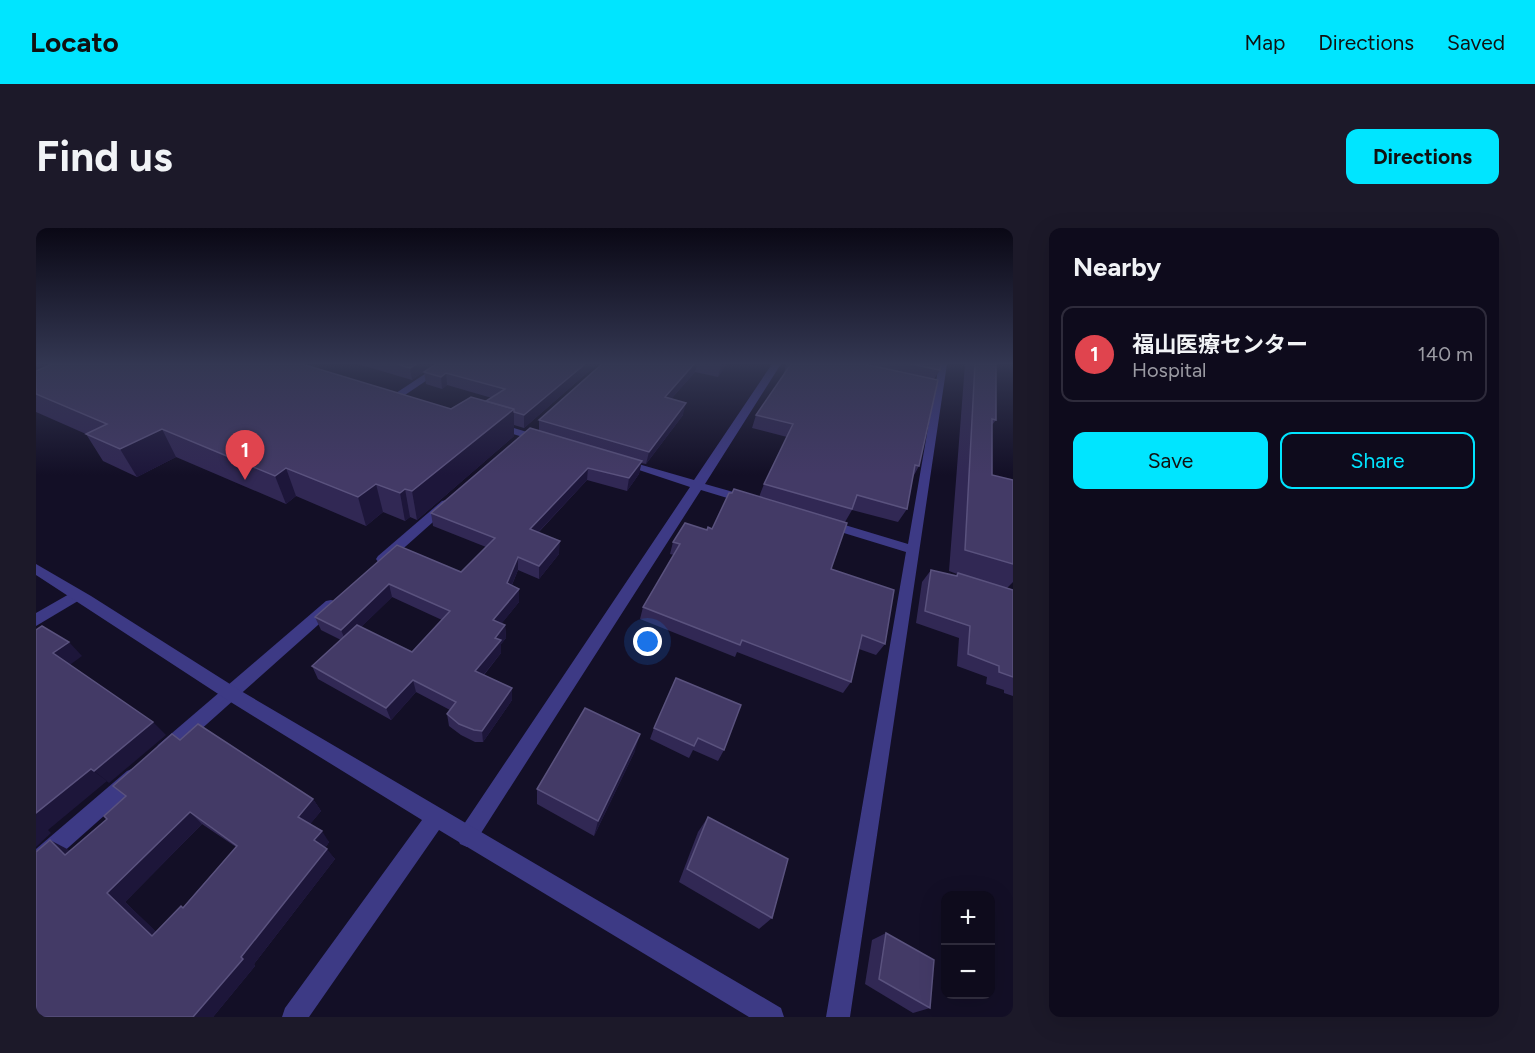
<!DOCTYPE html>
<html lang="en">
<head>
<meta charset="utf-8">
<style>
  :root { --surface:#0e0b1c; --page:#1c1929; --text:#f1f3f6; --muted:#9b9ba3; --line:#2e2b3b; --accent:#00e5ff }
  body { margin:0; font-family:Figtree,"Noto Sans JP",sans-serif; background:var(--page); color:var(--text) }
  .controls { position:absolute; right:18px; bottom:18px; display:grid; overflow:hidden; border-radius:12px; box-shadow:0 6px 24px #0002 }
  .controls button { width:54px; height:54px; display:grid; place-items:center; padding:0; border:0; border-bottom:2px solid var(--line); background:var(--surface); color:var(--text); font:30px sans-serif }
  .you { position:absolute; left:612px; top:414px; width:21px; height:21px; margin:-15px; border:4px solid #fff; border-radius:50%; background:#1a73e8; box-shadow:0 0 0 9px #1a73e833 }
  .badge { display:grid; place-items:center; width:39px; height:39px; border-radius:50%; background:var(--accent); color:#fff; font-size:20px; font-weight:700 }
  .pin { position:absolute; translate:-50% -50px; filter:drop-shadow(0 2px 3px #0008) }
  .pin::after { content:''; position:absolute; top:32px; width:21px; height:18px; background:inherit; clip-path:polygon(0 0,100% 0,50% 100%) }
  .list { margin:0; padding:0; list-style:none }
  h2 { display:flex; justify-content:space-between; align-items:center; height:78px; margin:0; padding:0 24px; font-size:26px }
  h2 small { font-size:20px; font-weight:400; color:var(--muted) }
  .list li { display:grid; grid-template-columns:39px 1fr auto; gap:18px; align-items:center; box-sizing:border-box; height:96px; margin:0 12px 12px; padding:0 12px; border:2px solid var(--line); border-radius:12px }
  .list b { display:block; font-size:22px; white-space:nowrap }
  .list p { margin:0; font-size:20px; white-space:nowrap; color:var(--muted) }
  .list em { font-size:20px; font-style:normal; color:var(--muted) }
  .actions { display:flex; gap:12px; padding:18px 24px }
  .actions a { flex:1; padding:14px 0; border:2px solid var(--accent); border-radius:12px; text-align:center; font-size:21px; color:var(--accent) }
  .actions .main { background:var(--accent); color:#111 }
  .map { position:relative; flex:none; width:977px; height:789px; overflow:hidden; border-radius:12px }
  header { display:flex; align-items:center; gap:36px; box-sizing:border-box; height:84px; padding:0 30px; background:var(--accent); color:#111 }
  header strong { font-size:28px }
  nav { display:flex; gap:33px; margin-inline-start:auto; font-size:21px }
  .intro { display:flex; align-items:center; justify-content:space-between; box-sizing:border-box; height:144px; padding:0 36px }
  h1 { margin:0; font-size:42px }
  .button { padding:15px 27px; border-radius:12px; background:var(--accent); color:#111; font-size:21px; font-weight:700 }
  main { display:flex; gap:36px; padding:0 36px }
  aside { flex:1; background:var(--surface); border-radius:12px; box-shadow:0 6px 24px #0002 }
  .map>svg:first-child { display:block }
</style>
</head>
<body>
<header>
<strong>Locato</strong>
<nav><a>Map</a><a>Directions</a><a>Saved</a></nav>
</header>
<div class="intro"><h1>Find us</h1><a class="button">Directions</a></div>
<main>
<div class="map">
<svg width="977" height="789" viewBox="0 0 977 789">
  <rect width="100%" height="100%" fill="#130f26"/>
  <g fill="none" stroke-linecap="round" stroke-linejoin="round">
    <g fill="#3d3a85" fill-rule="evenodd">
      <polygon points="404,136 415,136 366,169 360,169 360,165"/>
      <polygon points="736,136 745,136 669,256 715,269 717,272 711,276 665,262 438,616 431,619 424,616 421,609 424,602 654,259 579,234 585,231 658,252"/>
      <polygon points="903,136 911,136 814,789 790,789 870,324 785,298 783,295 789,291 872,316"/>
      <polygon points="461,195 511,210 512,212 507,215 457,200 457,196"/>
      <polygon points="410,272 416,276 414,279 352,334 342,334 340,331 342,328 406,273"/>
      <polygon points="42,361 49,366 47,370 0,398 0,385"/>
      <polygon points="295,372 300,373 302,377 300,381 134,529 128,531 122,529 119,523 122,517 290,373"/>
      <polygon points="98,540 105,543 107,549 105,555 7,642 0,645 0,621 91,543"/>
    </g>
    <polygon fill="#3d3a85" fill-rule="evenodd" points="0,336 55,368 205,463 745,780 748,789 713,789 403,602 273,789 246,789 249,780 386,592 193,473 0,347"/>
  </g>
  <g fill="#312854" fill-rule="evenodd">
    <polygon points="0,136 415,181 450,173 456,170 411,157 406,161 390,156 388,144 400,136 561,136 488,200 478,197 478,208 381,292 374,289 369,293 347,284 330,298 260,268 250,276 140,229 101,249 67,233 50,206 0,184"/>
    <polygon points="322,136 399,136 376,152"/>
    <path d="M566,136H691L682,149L659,144L635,171L647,187L610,236L605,235L603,246L591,263L551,252L502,305L523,326L503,351L482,342L476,357L483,361V374L465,396L469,397L470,410L465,416V425L448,447L476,460V472L447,514H439L425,507L413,498L411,486L414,482L380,464L355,492L282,451L276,438L305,412L285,402L279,389L361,317L425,344L450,319L397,298L395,285L503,203V192ZM356,369L406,392L376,424L325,399Z"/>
    <polygon points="750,136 905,136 904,142 898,151 883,238 877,249 871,281 862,294 816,282 809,294 795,341 849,416 840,427 823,421 815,454 807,465 701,424 699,429 604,391 607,379 638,327 634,326 637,314 676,301 723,269 728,256 751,209 716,200 720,187 748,146"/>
    <polygon points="929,136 960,136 960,192 956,197 956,247 977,252 977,354 971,360 977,362 977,468 968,465 968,462 950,456 951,449 921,438 923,410 880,395 886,354 895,342 919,348 921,346 913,343"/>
    <polygon points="640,450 688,522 682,533 657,522 653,530 614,511 618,500"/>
    <path d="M144,512L277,571L285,583L274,596L293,614L289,620L299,631L218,736L219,738L177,789H0L33,622L34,623L71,591L90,568ZM166,596L200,619L147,679L120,704L89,674Z"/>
    <polygon points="599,523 558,608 501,576 501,561"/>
    <polygon points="672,589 736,690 723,701 643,654 662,604"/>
    <polygon points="850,705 894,780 877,785 829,756 836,712"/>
  </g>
  <g fill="#1d163a">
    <polygon points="0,136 69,136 0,165"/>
    <polygon points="380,136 399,136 376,152 374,140"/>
    <polygon points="549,136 561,136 488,200 488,187"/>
    <polygon points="658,136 661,136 659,144 626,181 629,169"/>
    <polygon points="685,136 691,136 682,149 685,138"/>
    <polygon points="410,145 411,157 406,161 405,149"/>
    <polygon points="650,175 647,187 610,236 613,224"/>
    <polygon points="478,181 478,208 381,292 376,263"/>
    <polygon points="126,201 140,229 101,249 84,221"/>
    <polygon points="606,233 603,246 591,263 593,250"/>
    <polygon points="250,240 260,268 250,276 239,248"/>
    <polygon points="552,240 551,252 493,314 494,301"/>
    <polygon points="340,256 347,284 330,298 322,269"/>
    <polygon points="369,261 374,289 369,293 364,265"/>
    <polygon points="524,313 523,326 503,351 503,338"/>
    <polygon points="482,329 482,342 471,368 471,355"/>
    <polygon points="353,356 356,369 310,414 305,402"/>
    <polygon points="483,361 483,374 458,405 457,392"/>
    <polygon points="469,397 470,410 465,416 465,425 441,455 439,443 459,410"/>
    <polygon points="33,414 46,428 31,439 17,425"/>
    <polygon points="377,452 380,464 355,492 350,480"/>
    <polygon points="476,460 476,472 447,514 446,503"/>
    <polygon points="117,494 130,507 73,555 58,543"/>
    <polygon points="604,506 599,523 558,608 562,593"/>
    <polygon points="55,541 71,553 12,602 15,605 0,619 0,585"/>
    <polygon points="277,571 285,583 271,600 262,589"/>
    <polygon points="154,584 166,596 89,674 132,715 116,708 71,665"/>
    <polygon points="286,603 293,614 287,623 278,612"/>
    <polygon points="14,612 33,622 48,637 29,627"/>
    <polygon points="291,621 299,631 218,736 219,738 177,789 157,789"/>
  </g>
  <g fill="#433a66" stroke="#5a527e" stroke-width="1.5" fill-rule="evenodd">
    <polygon points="16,136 266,136 415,181 435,169 478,181 376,263 369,261 364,265 340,256 322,269 250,240 239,248 126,201 84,221 50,206 71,196 0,166 0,143"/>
    <polygon points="360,136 380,136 374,140"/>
    <polygon points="400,136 549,136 488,187 478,184 478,181 450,173 469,161 410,145 405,149 388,144"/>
    <polygon points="566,136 658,136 629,169 650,175 613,224 503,192"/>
    <polygon points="755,136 828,136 902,152 883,238 879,237 871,281 821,267 816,281 728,256 757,196 720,187"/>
    <polygon points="875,136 905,136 904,142"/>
    <polygon points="939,136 960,136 960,192 956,191 956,247 977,252 977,336 929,322"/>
    <polygon points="494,200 606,233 593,250 552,240 494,301 524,313 503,338 482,329 471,355 483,361 457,392 469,397 459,410 465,412 439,443 476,460 446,503 438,502 423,496 411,486 420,474 377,452 350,480 276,438 321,397 376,424 414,383 353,356 305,402 279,389 361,317 425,344 459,310 395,285"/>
    <polygon points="698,261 811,295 795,341 858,362 849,416 826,407 815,454 706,412 704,417 607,379 644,316 637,314 649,295 671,302 672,299 676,301 693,265 696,265"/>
    <polygon points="895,342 921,348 922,345 977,362 977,449 963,444 963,438 932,426 934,398 889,383"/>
    <polygon points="6,398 33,414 17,425 117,494 58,543 55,541 0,585 0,402"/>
    <polygon points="640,450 705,477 688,522 662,510 658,518 618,500"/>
    <polygon points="549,480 604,506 562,593 501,561"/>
    <path d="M162,496L277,571L262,589L286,603L278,612L291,621L205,729L207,731L157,789H0V624L14,612L29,627L71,591L68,588L90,568L77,558L136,506L144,512ZM154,584L201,618L147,680L145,678L116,708L71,665Z"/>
    <polygon points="672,589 752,631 736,690 651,641"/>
    <polygon points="850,705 898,732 894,780 843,751"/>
  </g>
  <linearGradient id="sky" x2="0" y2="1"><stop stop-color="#0a0815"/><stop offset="0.55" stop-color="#333752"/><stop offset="1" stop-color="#333752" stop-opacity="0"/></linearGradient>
  <rect width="977" height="247" fill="url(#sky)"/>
</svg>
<div class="controls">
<button>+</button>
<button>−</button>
</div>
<div class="you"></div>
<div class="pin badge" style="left:209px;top:252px;background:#e0444e">1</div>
</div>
<aside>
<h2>Nearby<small></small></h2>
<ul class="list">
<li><span class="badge" style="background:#e0444e">1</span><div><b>福山医療センター</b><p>Hospital</p></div><em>140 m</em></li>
</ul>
<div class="actions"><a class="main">Save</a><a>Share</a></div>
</aside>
</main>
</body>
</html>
